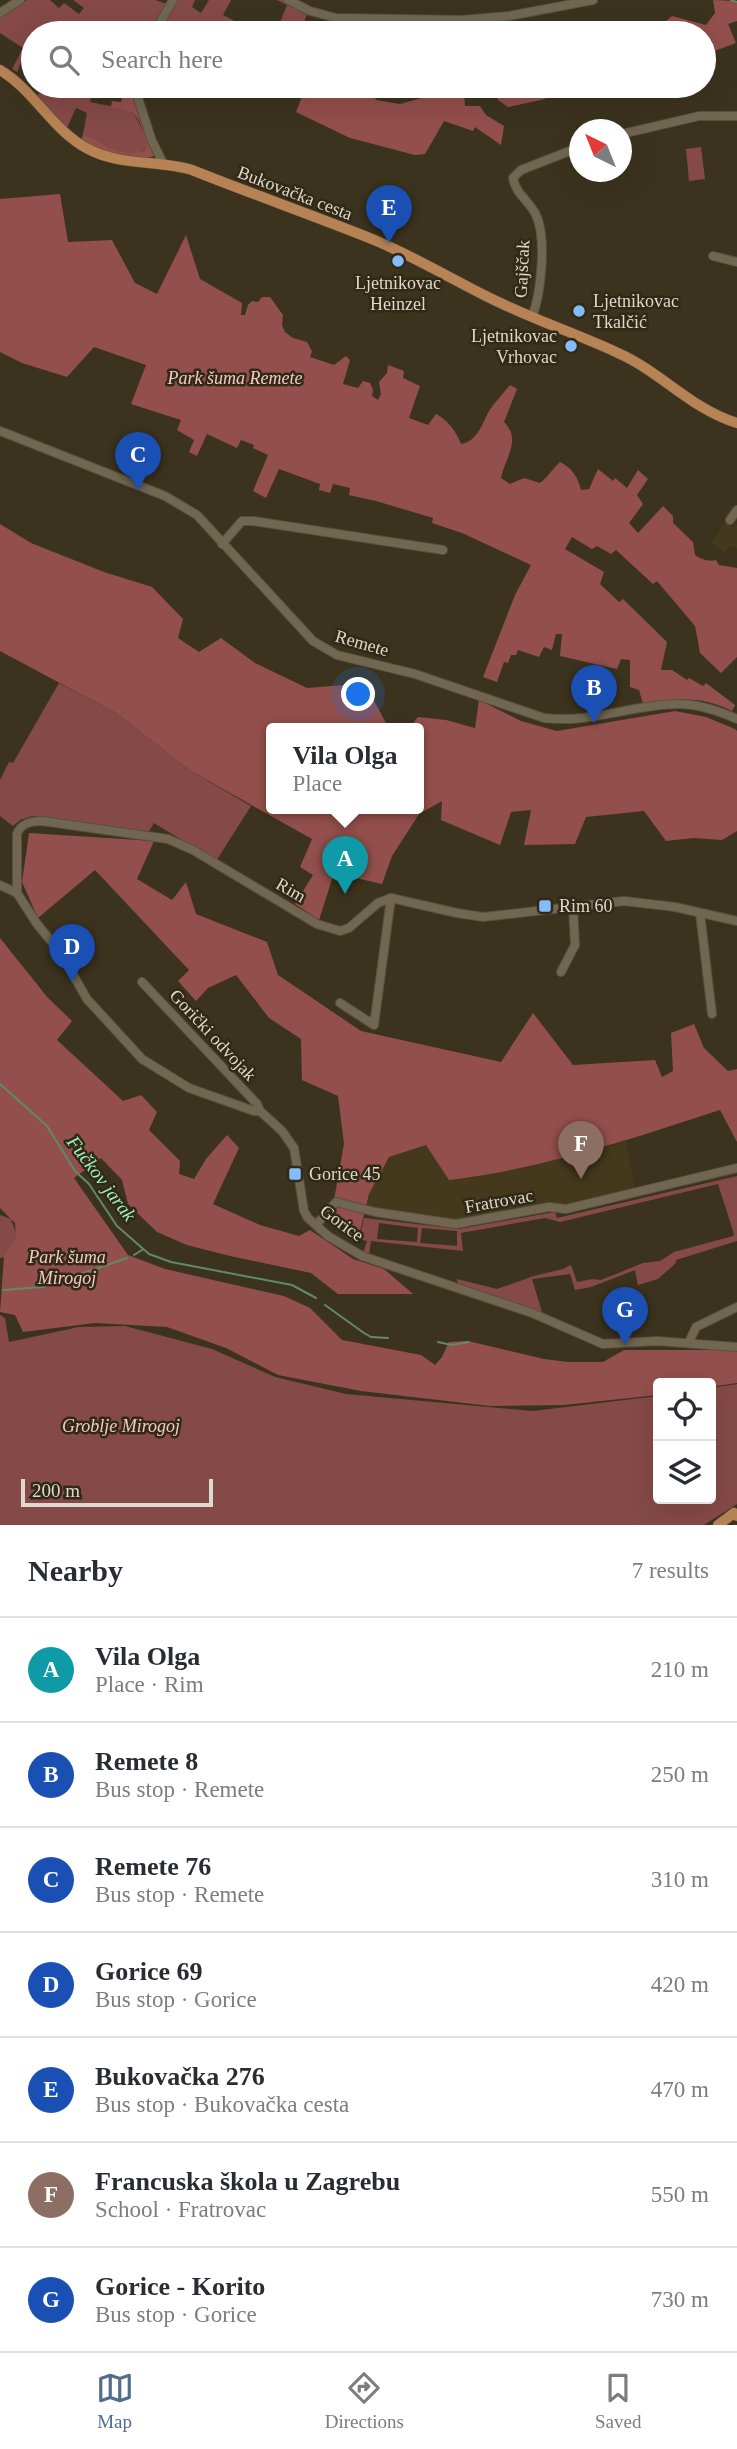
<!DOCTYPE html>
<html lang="en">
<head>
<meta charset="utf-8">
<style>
  :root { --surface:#fff; --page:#f7f7f7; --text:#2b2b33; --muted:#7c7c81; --line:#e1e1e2; --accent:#526c8d }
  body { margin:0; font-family:"Times New Roman",serif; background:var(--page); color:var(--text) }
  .controls { position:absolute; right:21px; bottom:21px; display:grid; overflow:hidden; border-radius:7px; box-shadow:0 7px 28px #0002 }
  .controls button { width:63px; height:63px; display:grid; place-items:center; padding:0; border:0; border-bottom:2px solid var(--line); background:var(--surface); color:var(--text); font:35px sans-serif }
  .compass { position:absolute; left:569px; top:119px; width:63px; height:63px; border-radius:50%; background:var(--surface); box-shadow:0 7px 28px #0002; rotate:317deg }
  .scale { position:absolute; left:21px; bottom:18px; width:192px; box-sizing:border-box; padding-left:7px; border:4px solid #ded9cd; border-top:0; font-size:19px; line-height:24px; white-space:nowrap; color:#ded9cd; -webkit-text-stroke:5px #312915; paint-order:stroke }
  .you { position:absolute; left:359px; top:695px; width:24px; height:24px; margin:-18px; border:5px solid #fff; border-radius:50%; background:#1a73e8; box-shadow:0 0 0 10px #1a73e833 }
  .badge { display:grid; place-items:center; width:46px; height:46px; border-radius:50%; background:var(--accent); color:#fff; font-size:23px; font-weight:700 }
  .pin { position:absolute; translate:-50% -58px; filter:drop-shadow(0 2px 4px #0008) }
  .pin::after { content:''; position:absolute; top:37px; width:24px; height:21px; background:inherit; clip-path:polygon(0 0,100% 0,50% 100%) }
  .popup { position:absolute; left:266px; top:723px; width:158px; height:91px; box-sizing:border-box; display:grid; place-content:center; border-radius:7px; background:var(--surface); filter:drop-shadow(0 2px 5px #0005); font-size:23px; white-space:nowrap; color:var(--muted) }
  .popup b { font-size:26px; color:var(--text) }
  .popup::after { content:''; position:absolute; left:50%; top:100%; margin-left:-14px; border:14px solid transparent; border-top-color:var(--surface) }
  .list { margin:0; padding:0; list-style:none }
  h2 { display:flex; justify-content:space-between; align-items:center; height:91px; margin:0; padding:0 28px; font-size:30px }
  h2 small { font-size:23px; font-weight:400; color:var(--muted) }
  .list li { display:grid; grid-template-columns:46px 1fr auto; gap:21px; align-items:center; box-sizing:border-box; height:105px; padding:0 28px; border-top:2px solid var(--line) }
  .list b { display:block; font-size:26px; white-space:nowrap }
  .list p { margin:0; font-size:23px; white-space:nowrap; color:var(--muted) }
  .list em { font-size:23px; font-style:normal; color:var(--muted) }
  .icon { flex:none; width:38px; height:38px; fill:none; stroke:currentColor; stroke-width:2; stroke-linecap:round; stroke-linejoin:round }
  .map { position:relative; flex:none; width:737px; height:1525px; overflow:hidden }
  .search { position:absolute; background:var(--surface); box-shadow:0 7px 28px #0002; left:21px; right:21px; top:21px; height:77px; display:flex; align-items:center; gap:18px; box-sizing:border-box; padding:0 24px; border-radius:38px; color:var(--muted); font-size:26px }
  .sheet { height:826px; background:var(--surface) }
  nav { display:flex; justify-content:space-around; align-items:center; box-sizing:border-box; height:98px; border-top:2px solid var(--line); background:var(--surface); font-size:19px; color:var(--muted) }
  nav a { display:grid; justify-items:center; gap:4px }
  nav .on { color:var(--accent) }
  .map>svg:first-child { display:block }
</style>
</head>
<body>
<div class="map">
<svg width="737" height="1525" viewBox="0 0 737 1525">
  <rect width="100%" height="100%" fill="#3c331e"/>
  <g fill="#44391d">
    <polygon points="726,521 734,528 737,524 737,548 730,546 725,553 712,543"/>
    <polygon points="626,1141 635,1189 565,1205 457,1222 366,1205 369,1194 389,1157 427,1145 449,1179 485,1175 587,1153"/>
  </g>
  <g fill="#854a47" fill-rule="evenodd">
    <polygon points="27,0 50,0 59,8 64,3 79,14 84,8 73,0 155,0 167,4 160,20 150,33 54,33 44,29 42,33 33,33 33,69 29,65 32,57 25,53 17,72 12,69 23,48 0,33 0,18"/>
    <polygon points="176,0 195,0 192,7 201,13 209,0 231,0 223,15 233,20 228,33 171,33 161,27"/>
    <polygon points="277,0 282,0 307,13 301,33 279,25 287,5"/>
    <path d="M40,86H50L69,96L73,86H93L90,102C132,111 134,103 148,146C131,168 99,141 83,134L87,113L76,108L67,128L37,96L43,89Z"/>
    <polygon points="701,147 705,179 689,181 686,149"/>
    <polygon points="59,683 116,713 191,771 251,806 216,861 154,823 148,833 32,816 20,820 13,826 0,816 0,780 9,762 13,763"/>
    <path d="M737,1176V1241L676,1260V1263L658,1279L638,1285L635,1270L591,1287L575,1290L570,1274L532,1279L542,1312L458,1285L457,1279L497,1289L534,1276L563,1269L571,1265L577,1282L592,1279L601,1280L643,1263L660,1261L674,1252L733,1236L734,1234L718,1184L560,1222L545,1218L461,1233L463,1251L371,1241L369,1255L363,1253L367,1241L359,1239L364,1218L459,1229L555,1212L557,1218ZM379,1223L418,1228L417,1242L377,1239ZM422,1228L457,1231V1246L420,1243Z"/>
    <polygon points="0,1215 11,1219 18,1239 6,1257 0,1258"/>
    <polygon points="0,1315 5,1318 9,1342 79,1327 125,1326 212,1349 275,1377 346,1394 533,1411 658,1396 658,1499 711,1499 711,1388 737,1384 737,1504 704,1525 0,1525"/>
  </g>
  <g fill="#934f4b">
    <polygon points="713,0 737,1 737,21 728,24 736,43 704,55 704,33 680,33 666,21 672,16 706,25 715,13"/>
    <path d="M125,86H132L156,155C132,166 103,151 81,141L83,134C104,143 118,159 144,151L147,146C138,117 142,113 111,107L112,101L121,102Z"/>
    <polygon points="306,86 370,86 376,100 400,104 436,94 464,90 465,106 480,106 486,115 504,126 501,145 475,127 473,131 444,121 425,154 415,155 350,138 296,112"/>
    <polygon points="494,86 581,86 541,100 508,107 498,100"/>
    <path d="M60,194L68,242L112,240L135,283L157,294L186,235L200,279L242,303L241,315H245L248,305L252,301L258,302L262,297H270L283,315L282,325L285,332L293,338L307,342L312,351L310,357L334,365L346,356L350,360L343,384L358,388L363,381L370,383L373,390L372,396L378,400L381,394L379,382L387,373L388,365L404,371L403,378L420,386L409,418L428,425L436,414C448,420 456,431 461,444C477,442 482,424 489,411C495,402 503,393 510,385L517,389L504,422C522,440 505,458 501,478L510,484L524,478L540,483C549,476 552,469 560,462C572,468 578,477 581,490L589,489L598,469L613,481L615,478L627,488L638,470L648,479L637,495L643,504L629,523L638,533L663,506L673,516V523L693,542L695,555C700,559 710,562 716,560L719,565L737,568V657L721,673L700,653L695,626L657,581L653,584L616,550L611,554L597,546L592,549L572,537L565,549L604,572L600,584L619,602L623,599L667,642L661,670H672L687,680L689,678L703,686L706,683L735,705L732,711C699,695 678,699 643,704L639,690L630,687V660L621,659L617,669L560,656L562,634H556L552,650L544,647L539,657L518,650L516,655H511L508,663L504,662L497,682L483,677L515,595L531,565L462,533L432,523L433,518L376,501L349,495L350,488L333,484L330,493L319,490L320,484L279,469L266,498L253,491L268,455L253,448L254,445L241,440L237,448L207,434L197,456L189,452L194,440L177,430L181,420L131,404L146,365L94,347L67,377L22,363L0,352V199Z"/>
    <polygon points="0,524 31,543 104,572 152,587 183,619 178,638 199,652 221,638 255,663 307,688 345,685 372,697 386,723 385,728 272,728 272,808 418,808 418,728 409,728 418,717 446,720 475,728 479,700 521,721 557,731 675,711 706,717 735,729 737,731 737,831 722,840 694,838 666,841 644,811 586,817 575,844 524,845 531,810 511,812 500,845 441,820 442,801 419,814 392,856 382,884 334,873 319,920 295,904 313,875 300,867 312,839 191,771 116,713 0,651"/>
    <path d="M29,833L154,841L137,879L172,900L186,882L196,914L267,942L278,975L361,1031L501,1062L533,1013L573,1065L655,1060L662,1077L673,1071L671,1033L694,1024L704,1048L728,1071L737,1069V1142L720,1110C631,1139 542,1169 449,1180L426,1145L389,1157L369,1194L358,1239L330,1222L344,1144L338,1096L302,1080L301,1039L269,1018L236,975L208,988L196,1001L178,981L189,970L95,870L38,918L22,882Z"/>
    <polygon points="0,938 48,998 72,1021 57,1040 123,1101 141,1095 157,1112 149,1130 180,1161 179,1174 194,1179 206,1159 227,1135 239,1148 213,1204 260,1225 299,1236 310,1230 353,1259 384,1269 413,1294 338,1294 311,1273 230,1256 187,1245 157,1232 128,1204 122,1180 101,1158 74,1178 128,1255 165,1269 284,1296 310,1308 342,1340 421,1355 435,1365 442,1357 449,1342 468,1341 544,1359 568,1362 603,1362 624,1350 737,1350 737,1383 711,1387 711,1383 658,1383 658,1395 564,1405 490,1406 361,1391 278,1375 226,1348 167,1327 95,1323 23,1332 15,1315 0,1312 4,1256 16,1239 15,1223 0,1208"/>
  </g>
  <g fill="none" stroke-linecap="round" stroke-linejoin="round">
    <g stroke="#5f8a6b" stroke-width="2">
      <polyline points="731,0 737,2"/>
      <polyline points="0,1084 47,1126 75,1171 89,1184 117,1226 149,1254 171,1262 292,1285 316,1298"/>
      <polyline points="134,1255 142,1250"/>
      <polyline points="3,1290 43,1287 127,1258"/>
      <polyline points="325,1305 364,1333 371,1337 388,1338"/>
      <polyline points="438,1342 452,1345 469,1342"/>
    </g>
    <g stroke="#57503e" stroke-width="10">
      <g id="minor">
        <polyline points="288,0 310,11 336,18 462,20 509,16 593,0"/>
        <polyline points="0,13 20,0"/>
        <polyline points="154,33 173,0"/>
        <polyline points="134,86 152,141 163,163"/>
        <polyline points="622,134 699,116 737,116"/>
        <polyline points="713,256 737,262"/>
        <path d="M532,317C541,294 547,238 536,215C530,202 515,193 513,178L521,170L580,147"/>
        <path d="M0,431L165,496L197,515L313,641L337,655L415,674L544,718C590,724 633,704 679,704C700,704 719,711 737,719"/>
        <polyline points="730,520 737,510"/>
        <polyline points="222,544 242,521 253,521 443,550"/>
        <polyline points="0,885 17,893 37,924 60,952 87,999 142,1059 189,1088 254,1111 260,1111 282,1131 294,1148 304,1211 308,1218 328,1236 362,1256 532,1313 603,1344 657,1341 737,1347"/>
        <path d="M17,893V834C21,823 31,821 42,821L168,839L193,850L317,924L340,931L349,928L378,903L391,898L457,913L483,917L624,901L675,907L737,921"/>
        <polyline points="700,913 712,1014"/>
        <polyline points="561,972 575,945 573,906"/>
        <polyline points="142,982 257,1104 260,1111"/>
        <polyline points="340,1003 374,1025 391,898"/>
        <polyline points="316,1225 336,1202 375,1212 456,1224 549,1207 566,1209 737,1168"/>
        <polyline points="689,1342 696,1327 737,1307"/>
      </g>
    </g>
    <g stroke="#57503e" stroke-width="11">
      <g id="major">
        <path d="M0,70C34,90 52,130 88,149C120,166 158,160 192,170C252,194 312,215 372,239C411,255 448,277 486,296C529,318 575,333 618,353C661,372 691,409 737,423"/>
        <polyline points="718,1525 734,1513 737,1516"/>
      </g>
    </g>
    <use href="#minor" stroke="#716751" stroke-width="8"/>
    <use href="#major" stroke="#b88354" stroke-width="10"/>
  </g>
  <g fill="#82bcfa" stroke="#312915" stroke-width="2.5">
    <circle cx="398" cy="261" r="7"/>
    <circle cx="579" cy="311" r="7"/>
    <circle cx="571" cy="346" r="7"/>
    <rect x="538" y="899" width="14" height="14" rx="3.5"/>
    <rect x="288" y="1167" width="14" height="14" rx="3.5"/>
  </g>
  <g text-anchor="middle" stroke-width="5" stroke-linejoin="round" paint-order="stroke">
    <g font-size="18" fill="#ded9cd" stroke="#312915">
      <text transform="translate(295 193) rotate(21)" y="6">Bukovačka cesta</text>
      <text transform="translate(522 269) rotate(-87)" y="6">Gajščak</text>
      <text transform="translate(362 643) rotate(16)" y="6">Remete</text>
      <text transform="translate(291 890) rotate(30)" y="6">Rim</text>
      <text transform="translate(213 1035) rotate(47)" y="6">Gorički odvojak</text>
      <text transform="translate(499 1201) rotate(-10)" y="6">Fratrovac</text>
      <text transform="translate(342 1223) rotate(36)" y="6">Gorice</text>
    </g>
    <g font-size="18" fill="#ded9cd" stroke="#312915" text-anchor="start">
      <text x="398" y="289" text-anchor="middle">Ljetnikovac<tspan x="398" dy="21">Heinzel</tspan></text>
      <text x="593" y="307">Ljetnikovac<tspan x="593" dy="21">Tkalčić</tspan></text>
      <text x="557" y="342" text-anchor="end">Ljetnikovac<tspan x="557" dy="21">Vrhovac</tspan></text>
      <text x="559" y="912">Rim 60</text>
      <text x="309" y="1180">Gorice 45</text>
    </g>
    <g font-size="18" font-style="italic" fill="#f3c9c5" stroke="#312915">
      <text x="235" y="384">Park šuma Remete</text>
      <text x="67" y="1263">Park šuma<tspan x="67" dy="21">Mirogoj</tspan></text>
      <text x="121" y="1432">Groblje Mirogoj</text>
    </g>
    <g font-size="19" font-style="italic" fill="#9af4b7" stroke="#312915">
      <text transform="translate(102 1178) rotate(53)" y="7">Fučkov jarak</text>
    </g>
  </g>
</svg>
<div class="controls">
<button><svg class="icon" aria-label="locate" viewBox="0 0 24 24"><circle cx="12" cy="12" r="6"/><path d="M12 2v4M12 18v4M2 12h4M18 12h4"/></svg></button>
<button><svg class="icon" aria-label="layers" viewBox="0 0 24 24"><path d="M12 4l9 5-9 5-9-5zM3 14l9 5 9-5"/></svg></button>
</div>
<svg class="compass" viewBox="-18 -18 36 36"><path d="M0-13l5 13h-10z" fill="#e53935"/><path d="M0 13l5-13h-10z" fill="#7c7c81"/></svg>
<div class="scale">200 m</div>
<div class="you"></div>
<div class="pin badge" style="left:345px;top:894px;background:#0f9aa8">A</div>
<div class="popup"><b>Vila Olga</b>Place</div>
<div class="pin badge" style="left:594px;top:723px;background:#1a4fb4">B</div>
<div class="pin badge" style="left:138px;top:490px;background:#1a4fb4">C</div>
<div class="pin badge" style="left:72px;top:982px;background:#1a4fb4">D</div>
<div class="pin badge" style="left:389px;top:243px;background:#1a4fb4">E</div>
<div class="pin badge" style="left:581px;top:1179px;background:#8d6e63">F</div>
<div class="pin badge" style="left:625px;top:1345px;background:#1a4fb4">G</div>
<div class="search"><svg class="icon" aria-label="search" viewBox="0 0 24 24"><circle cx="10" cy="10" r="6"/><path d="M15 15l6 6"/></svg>Search here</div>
</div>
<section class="sheet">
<h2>Nearby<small>7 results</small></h2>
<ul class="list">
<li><span class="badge" style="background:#0f9aa8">A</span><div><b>Vila Olga</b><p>Place · Rim</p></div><em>210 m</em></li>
<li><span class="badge" style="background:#1a4fb4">B</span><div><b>Remete 8</b><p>Bus stop · Remete</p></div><em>250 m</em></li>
<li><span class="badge" style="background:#1a4fb4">C</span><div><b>Remete 76</b><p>Bus stop · Remete</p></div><em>310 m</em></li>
<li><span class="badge" style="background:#1a4fb4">D</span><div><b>Gorice 69</b><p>Bus stop · Gorice</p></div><em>420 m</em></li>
<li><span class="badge" style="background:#1a4fb4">E</span><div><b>Bukovačka 276</b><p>Bus stop · Bukovačka cesta</p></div><em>470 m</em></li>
<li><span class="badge" style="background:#8d6e63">F</span><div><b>Francuska škola u Zagrebu</b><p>School · Fratrovac</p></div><em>550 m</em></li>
<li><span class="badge" style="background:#1a4fb4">G</span><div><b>Gorice - Korito</b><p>Bus stop · Gorice</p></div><em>730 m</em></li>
</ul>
</section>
<nav>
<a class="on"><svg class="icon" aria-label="map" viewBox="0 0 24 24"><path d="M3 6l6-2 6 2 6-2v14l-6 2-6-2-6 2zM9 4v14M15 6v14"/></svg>Map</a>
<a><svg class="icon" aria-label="directions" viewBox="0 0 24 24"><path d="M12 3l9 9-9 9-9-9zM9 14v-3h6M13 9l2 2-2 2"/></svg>Directions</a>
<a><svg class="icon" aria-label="saved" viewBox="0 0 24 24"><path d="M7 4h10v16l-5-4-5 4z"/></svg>Saved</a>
</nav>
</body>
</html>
